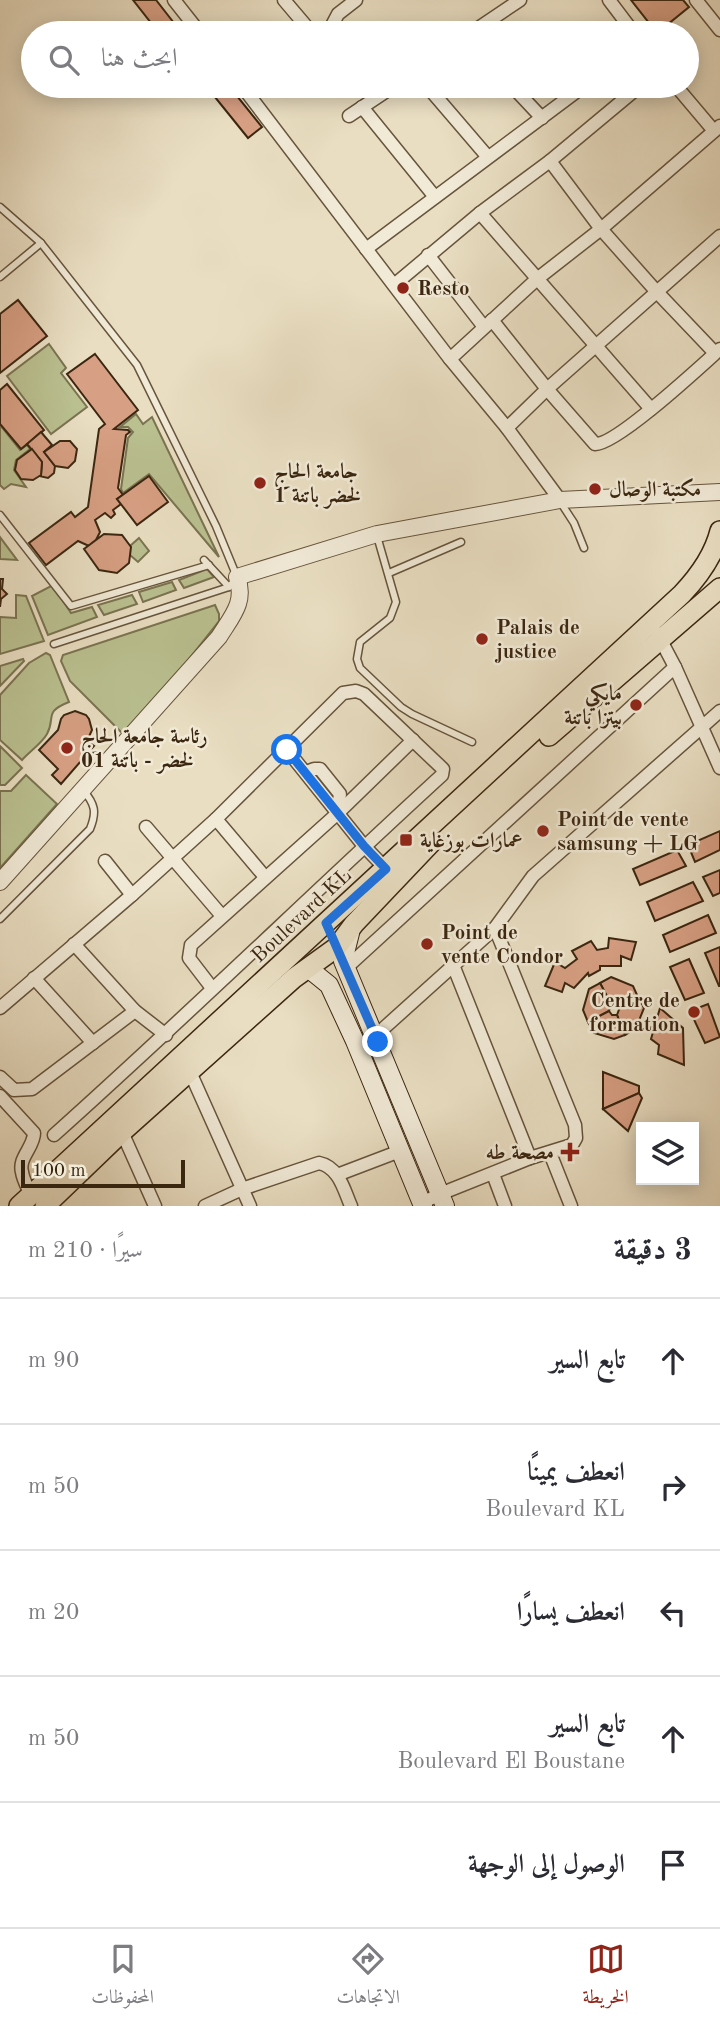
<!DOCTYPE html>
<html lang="ar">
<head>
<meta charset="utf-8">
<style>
  :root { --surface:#fff; --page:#f2f2f3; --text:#2b2b33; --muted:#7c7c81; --line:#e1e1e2; --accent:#8f2418 }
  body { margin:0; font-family:"Old Standard TT",Amiri,serif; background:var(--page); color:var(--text); direction:rtl }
  .controls { position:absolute; right:21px; bottom:21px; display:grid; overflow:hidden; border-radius:0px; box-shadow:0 4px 18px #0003 }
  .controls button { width:63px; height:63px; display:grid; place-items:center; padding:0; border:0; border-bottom:2px solid var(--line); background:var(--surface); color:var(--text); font:35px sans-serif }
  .scale { position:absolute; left:21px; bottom:18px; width:164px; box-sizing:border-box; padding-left:7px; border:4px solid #3b2610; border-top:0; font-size:19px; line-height:24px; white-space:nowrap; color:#3b2610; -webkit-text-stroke:5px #f1ead7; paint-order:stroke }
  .stop { position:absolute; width:21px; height:21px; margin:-16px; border:5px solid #1a73e8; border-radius:50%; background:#fff }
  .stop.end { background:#1a73e8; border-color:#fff; box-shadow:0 2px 7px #0008 }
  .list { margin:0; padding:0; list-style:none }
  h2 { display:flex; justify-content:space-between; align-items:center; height:91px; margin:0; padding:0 28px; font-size:30px }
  h2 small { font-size:23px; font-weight:400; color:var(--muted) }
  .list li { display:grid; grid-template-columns:46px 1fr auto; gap:21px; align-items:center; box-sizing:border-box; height:126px; padding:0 28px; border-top:2px solid var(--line) }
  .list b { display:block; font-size:26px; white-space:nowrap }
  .list p { margin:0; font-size:23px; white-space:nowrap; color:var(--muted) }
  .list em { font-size:23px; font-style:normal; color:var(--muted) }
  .icon { flex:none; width:38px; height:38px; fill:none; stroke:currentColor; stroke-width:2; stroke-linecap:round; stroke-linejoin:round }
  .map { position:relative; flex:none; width:720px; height:1206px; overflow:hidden; direction:ltr }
  .search { position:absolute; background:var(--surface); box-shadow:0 4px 18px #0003; left:21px; right:21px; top:21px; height:77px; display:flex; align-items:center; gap:18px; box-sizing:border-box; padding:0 24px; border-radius:38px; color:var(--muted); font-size:26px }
  .sheet { height:721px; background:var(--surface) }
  nav { display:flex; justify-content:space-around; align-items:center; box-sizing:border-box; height:98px; border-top:2px solid var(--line); background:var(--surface); font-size:19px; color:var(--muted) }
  nav a { display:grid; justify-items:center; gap:4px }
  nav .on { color:var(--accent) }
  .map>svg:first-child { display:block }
</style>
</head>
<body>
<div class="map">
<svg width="720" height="1206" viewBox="0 0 720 1206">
  <rect width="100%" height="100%" fill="#e9dec2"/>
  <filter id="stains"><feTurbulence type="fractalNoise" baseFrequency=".00286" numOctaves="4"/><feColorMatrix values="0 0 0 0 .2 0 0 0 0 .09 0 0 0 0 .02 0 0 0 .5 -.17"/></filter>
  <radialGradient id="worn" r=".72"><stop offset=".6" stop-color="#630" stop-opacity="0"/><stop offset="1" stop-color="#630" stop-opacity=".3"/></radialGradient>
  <g fill="#bac090" stroke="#7a7350" stroke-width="2">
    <polygon points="49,344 66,368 61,373 87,407 51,434 7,376"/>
    <polygon points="136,414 143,424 152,417 219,557 149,474 123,493 121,489 128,438 133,432 128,427 120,427"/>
    <polygon points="0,425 20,450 27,445 30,449 16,460 14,470 26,487 11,484 4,489 0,485"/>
    <polygon points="0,537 17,560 0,559"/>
    <polygon points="139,538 149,551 138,562 130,555 130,546"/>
    <polygon points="207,569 214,577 184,588 179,580"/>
    <polygon points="172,582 176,590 143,602 139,592"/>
    <polygon points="53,585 71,613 92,607 97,617 48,635 32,596"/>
    <polygon points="16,595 26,596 44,641 0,654 0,617 16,618"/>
    <polygon points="132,595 137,604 104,615 98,605"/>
    <polygon points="215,605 219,614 219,621 170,683 123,734 70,681 61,661 63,655"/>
    <path d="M46,653L50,655L69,702C43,712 56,718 47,734C42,743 29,752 22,760L0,740V695L29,663Z"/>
    <polygon points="23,659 24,661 0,686 0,666"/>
    <polygon points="0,746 22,768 5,785 0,785"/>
    <polygon points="26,775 57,804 0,868 0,791 11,791"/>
  </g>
  <g fill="#d79f83" stroke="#3b2610" stroke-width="2">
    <polygon points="133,0 156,0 181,32 159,33"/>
    <polygon points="631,0 683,0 689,7 657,33"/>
    <polygon points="206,86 229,86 262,127 248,138"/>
    <polygon points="18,300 47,336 0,373 0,314"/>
    <polygon points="95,354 138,410 114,429 128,430 130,432 126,435 118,488 123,495 117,499 121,504 113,510 115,514 111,518 105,513 95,520 100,532 96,540 89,546 78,541 46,565 29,543 71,512 75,517 88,507 99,429 105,424 67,374"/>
    <polygon points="7,384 44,430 21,449 0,424 0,390"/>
    <polygon points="41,432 52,445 44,452 55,466 54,473 48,478 39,476 41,475 42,462 27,444"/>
    <polygon points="60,441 70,441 77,449 75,461 68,468 55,466 44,452"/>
    <polygon points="32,449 42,462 41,475 33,480 21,479 15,470 17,460"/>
    <polygon points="149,476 168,502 137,525 117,499"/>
    <polygon points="104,534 122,535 131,547 129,563 117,573 99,570 84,549"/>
    <polygon points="0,579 3,579 2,589 7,594 1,599 0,607"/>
    <polygon points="75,711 86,715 89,719 92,730 87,741 94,746 61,784 52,775 58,769 39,750 58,730 61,719 64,715"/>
    <polygon points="720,831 720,850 695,862 688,845"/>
    <polygon points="677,850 686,866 640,885 633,869"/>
    <polygon points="720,870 720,893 713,896 703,877"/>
    <polygon points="693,882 703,901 655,921 647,902"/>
    <polygon points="708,915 716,933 670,952 663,935"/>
    <polygon points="609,938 636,942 631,960 621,956 621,966 600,966 600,970 589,976 588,973 574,988 565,983 562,992 545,986 555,962 565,968 577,959 572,951 591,941 597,950 608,948"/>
    <polygon points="720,947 720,986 719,986 705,953"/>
    <polygon points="689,959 704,993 685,1000 670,967"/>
    <polygon points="611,977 633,986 638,997 620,1007 616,1003 611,1004 600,983"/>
    <polygon points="600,983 611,1004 609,1011 588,1022 583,1010 589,989"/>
    <polygon points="638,997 644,1008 636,1028 625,1035 617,1015 620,1007"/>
    <polygon points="708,1004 720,1037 705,1043 690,1011"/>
    <polygon points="660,1008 683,1028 684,1065 658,1054 659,1045 651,1039"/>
    <polygon points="609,1011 612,1015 617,1015 625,1035 614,1039 594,1033 588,1022"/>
    <polygon points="603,1072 639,1086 639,1093 603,1109"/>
    <polygon points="639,1093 642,1098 628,1131 603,1109"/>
  </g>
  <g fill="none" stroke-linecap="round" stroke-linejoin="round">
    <g stroke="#66543c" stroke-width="9">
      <g id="service">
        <polyline points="0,207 41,243 137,365 216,526 237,577 229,587 54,644"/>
        <polyline points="0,277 41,243"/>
        <polyline points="561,503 574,523 584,548"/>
        <polyline points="0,515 71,606 209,565"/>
        <polyline points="377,536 396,602 390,618 360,642 357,659 360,668 401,707 412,714 472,742"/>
        <polyline points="204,560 229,587"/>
        <polyline points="389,573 461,542"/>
        <path d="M0,919L90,829C97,812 95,804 83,790"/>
      </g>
    </g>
    <g stroke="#66543c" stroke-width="15">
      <g id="minor">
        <polyline points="174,0 200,33"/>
        <polyline points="284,0 312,33"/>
        <polyline points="609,0 634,33"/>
        <polyline points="696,0 720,30"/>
        <polyline points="328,33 338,14 356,0"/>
        <polyline points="471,33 520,0"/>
        <polyline points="242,86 450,359 507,428 560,500"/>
        <polyline points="427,86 487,156"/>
        <polyline points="512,86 542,118"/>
        <polyline points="676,86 714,131"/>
        <polyline points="362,107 435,197"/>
        <polyline points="349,116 394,86"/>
        <polyline points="550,161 601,229 656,291 715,353"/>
        <polyline points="480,213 651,409"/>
        <polyline points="366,249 584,86"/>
        <polyline points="428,255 484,327"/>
        <polyline points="394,285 480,213 550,161 640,86"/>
        <path d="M492,320L547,389L595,444C616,445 700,367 720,349"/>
        <polyline points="450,359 537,279 601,229 720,126"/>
        <polyline points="507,428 547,389 720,236"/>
        <polyline points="657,633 675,667 720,768"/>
        <polyline points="287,750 364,846 386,869"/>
        <polyline points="306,772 314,769 320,769 340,794 339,801 333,807"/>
        <polyline points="216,819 265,877"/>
        <polyline points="146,827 222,916"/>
        <polyline points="105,861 132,895"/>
        <polyline points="74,944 135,1011 166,1035"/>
        <polyline points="453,965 530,1158"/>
        <polyline points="346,968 675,667"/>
        <polyline points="34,978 93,1043"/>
        <polyline points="212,988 189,958 191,945 338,813 413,740"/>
        <path d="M0,1008L132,895L216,819L343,693L356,691L364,694L443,769L442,775C312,894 186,1017 54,1135"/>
        <polyline points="360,1054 378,1042 384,1028 495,928 533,876 720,711"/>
        <polyline points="190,1072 250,1206"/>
        <polyline points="0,1077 14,1090 32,1089 135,1011"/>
        <path d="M0,1096L34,1133C34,1147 18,1158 22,1172C23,1180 28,1188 31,1195"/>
        <polyline points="122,1132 155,1206"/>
        <polyline points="550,1153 571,1206"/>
        <polyline points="493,1174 505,1206"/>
        <polyline points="337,1175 400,1151"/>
        <polyline points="422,1203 440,1194 530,1158 572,1145 576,1138 575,1125 495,928"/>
        <path d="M205,1206L242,1189L319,1163C339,1167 344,1190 351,1206"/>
      </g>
    </g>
    <g stroke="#66543c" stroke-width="18">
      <path id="tertiary" d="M0,882L219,637C232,616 246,602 237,577L377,534L560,500L720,492"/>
    </g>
    <g stroke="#3b2610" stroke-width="20">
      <g id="secondary">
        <polyline points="350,933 343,961 445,1206"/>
        <polyline points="308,968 329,985 355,1041 423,1206"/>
      </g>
    </g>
    <g stroke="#3b2610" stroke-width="22">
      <g id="primary">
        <polyline points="549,736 720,588"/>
        <path d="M19,1206L682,594C699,576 714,555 720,531"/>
        <polyline points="45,1206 122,1132 294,978 337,947 354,924 431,843"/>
      </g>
    </g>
    <use href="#service" stroke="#f1ead7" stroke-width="6"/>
    <use href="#minor" stroke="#f1ead7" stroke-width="12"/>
    <use href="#tertiary" stroke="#f1ead7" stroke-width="16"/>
    <use href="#secondary" stroke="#f1ead7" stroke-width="18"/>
    <use href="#primary" stroke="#e9dec2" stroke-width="19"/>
  </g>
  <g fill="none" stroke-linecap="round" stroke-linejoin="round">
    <polyline stroke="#1a73e8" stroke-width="9" points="287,750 364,846 386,869 326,923 378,1042"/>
  </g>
  <g fill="#8f2418" stroke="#f1ead7" stroke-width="2.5">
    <circle cx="403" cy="288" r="7"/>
    <circle cx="260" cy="483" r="7"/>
    <circle cx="595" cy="489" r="7"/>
    <circle cx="482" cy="639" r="7"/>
    <circle cx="636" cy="705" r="7"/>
    <circle cx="67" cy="748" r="7"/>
    <circle cx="543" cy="831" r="7"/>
    <rect x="399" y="833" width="14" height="14" rx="3.5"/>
    <circle cx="427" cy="944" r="7"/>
    <circle cx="694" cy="1012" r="7"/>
    <path d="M566.5 1141.5h7v7h7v7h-7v7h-7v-7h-7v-7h7z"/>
  </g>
  <g text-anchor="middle" stroke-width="5" stroke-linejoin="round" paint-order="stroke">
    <g font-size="21" font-weight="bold" fill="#3b2610" stroke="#f1ead7" text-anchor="start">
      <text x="417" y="295">Resto</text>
      <text x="274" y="478">جامعة الحاج<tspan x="274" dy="24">لخضر باتنة 1</tspan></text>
      <text x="609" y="496">مكتبة الوصال</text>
      <text x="496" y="634">Palais de<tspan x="496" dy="24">justice</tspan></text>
      <text x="622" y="700" text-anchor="end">مايكي<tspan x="622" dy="24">بيتزا باتنة</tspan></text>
      <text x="81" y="743">رئاسة جامعة الحاج<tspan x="81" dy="24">لخضر - باتنة 01</tspan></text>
      <text x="557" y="826">Point de vente<tspan x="557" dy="24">samsung + LG</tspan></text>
      <text x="420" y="847">عمارات بوزغاية</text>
      <text x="441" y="939">Point de<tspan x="441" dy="24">vente Condor</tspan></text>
      <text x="680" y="1007" text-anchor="end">Centre de<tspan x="680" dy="24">formation</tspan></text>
      <text x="554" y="1159" text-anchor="end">مصحة طه</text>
    </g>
    <g font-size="21" fill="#3b2610" stroke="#f1ead7">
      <text transform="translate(301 915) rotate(-43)" y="7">Boulevard KL</text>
    </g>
  </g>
  <rect width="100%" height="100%" filter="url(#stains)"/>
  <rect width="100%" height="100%" fill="url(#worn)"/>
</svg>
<div class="controls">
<button><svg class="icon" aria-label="layers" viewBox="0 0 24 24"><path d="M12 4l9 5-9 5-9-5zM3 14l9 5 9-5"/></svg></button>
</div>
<div class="scale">100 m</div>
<div class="stop" style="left:287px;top:750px"></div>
<div class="stop end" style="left:378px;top:1042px"></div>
<div class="search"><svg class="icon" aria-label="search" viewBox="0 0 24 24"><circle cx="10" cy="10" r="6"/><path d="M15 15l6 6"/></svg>ابحث هنا</div>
</div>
<section class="sheet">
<h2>3 دقيقة<small>سيرًا · 210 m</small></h2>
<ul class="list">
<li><svg class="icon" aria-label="ahead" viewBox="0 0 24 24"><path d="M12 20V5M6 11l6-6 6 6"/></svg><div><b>تابع السير</b></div><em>90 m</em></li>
<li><svg class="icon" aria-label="right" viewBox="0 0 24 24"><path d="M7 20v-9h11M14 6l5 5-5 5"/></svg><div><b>انعطف يمينًا</b><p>Boulevard KL</p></div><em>50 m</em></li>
<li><svg class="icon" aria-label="left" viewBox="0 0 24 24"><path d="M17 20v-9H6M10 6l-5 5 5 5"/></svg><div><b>انعطف يسارًا</b></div><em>20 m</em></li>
<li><svg class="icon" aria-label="ahead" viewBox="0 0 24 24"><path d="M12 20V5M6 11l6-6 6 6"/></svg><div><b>تابع السير</b><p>Boulevard El Boustane</p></div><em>50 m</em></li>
<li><svg class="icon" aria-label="arrive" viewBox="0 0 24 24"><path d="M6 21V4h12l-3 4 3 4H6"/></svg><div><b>الوصول إلى الوجهة</b></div></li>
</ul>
</section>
<nav>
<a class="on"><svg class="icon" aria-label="map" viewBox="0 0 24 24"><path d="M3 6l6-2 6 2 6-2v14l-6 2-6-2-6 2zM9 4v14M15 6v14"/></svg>الخريطة</a>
<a><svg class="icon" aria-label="directions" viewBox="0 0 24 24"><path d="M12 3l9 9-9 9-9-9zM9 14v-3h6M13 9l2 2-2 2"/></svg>الاتجاهات</a>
<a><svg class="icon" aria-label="saved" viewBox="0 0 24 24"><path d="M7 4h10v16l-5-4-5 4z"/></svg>المحفوظات</a>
</nav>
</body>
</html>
